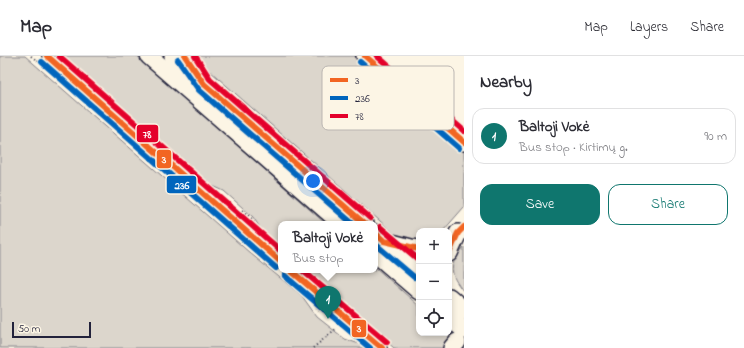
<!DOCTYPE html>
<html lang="en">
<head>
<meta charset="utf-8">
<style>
  :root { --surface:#fff; --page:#f2f2f3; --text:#2b2b33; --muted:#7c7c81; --line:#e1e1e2; --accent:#0f766e }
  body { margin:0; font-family:"Indie Flower",sans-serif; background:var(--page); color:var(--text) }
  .controls { position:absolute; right:12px; bottom:12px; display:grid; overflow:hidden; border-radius:8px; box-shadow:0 2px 6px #0003 }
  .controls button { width:36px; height:36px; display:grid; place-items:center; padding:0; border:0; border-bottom:1px solid var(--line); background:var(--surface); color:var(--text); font:20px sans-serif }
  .scale { position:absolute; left:12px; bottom:10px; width:79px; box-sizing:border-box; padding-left:4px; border:2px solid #22223b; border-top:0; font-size:11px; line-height:14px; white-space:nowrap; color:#22223b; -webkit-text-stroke:3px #fcf5e5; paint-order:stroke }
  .you { position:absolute; left:313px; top:125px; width:14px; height:14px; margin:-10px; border:3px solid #fff; border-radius:50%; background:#1a73e8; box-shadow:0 0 0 6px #1a73e833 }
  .badge { display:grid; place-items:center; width:26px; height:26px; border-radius:50%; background:var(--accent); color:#fff; font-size:13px; font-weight:700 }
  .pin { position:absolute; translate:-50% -33px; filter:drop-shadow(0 1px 2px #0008) }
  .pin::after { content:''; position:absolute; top:21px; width:14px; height:12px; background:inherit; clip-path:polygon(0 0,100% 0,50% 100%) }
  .popup { position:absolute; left:278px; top:165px; width:100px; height:52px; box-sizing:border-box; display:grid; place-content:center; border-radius:8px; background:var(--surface); filter:drop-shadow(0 1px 3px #0005); font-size:13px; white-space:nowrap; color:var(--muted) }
  .popup b { font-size:15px; color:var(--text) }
  .popup::after { content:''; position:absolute; left:50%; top:100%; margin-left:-8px; border:8px solid transparent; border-top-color:var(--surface) }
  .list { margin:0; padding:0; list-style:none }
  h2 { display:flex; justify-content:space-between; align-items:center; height:52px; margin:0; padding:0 16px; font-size:17px }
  h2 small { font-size:13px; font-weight:400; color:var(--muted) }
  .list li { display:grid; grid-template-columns:26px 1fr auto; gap:12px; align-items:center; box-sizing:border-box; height:56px; margin:0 8px 8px; padding:0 8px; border:1px solid var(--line); border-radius:12px }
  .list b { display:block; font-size:15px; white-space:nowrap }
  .list p { margin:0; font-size:13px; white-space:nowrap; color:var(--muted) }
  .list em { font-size:13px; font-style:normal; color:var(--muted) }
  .actions { display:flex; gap:8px; padding:12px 16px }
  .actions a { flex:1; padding:9px 0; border:1px solid var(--accent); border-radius:12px; text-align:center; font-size:14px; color:var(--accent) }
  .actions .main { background:var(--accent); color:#fff }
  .icon { flex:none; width:22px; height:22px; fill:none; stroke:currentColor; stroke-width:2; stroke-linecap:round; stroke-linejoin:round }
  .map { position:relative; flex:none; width:464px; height:292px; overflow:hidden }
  header { display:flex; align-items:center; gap:24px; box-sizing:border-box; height:56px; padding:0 20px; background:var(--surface); border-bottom:1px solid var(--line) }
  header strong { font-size:19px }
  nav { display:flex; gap:22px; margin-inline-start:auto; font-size:14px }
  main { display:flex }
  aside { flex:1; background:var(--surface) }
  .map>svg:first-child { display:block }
</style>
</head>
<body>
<header>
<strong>Map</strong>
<nav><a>Map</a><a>Layers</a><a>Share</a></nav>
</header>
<main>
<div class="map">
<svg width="464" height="292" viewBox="0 0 464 292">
  <rect width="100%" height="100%" fill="#fcf5e5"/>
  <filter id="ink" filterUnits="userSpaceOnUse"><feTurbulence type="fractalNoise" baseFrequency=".025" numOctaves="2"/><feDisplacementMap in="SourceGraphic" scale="8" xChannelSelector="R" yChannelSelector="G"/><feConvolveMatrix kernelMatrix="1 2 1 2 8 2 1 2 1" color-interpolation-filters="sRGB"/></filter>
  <g filter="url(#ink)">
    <g fill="#dcd6cc" stroke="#7f7c84">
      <polygon points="0,0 25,0 250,197 302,240 317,261 345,283 362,289 366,292 0,292"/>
      <polygon points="58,0 137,0 326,168 281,168 281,194 267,182 253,161 224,135 200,124"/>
      <polygon points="193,0 358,0 464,93 464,151 443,175 419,175 419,188 397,180"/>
      <path d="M464,191V236C449,218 448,209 464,191Z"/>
      <polygon points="375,211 419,250 419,277 449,277 455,282 445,292 394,292 304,214 375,214"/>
    </g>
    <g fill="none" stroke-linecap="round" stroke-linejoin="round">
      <g stroke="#22223b" stroke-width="12">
        <g id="street">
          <polyline points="47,0 175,114 281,206"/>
          <polyline points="290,214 382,292"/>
        </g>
      </g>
      <g stroke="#22223b" stroke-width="20">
        <g id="highway">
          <polyline points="149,0 342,168"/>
          <polyline points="173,0 365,168"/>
          <polyline points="365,0 464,86"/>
          <polyline points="375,177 419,215"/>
          <polyline points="388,186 411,192 419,193"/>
          <polyline points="375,197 419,235"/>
          <polyline points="449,197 458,177"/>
          <polyline points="449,241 464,254"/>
          <polyline points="449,261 464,274"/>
          <polyline points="452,292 457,286"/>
        </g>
      </g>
      <g stroke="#22223b" stroke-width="2" stroke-dasharray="1 3" stroke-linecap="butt">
        <polyline points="31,0 40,7"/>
        <polyline points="242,154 251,162 258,172"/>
        <polyline points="314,248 319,255"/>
        <polyline points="313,292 337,272"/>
      </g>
      <use href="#street" stroke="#fcf5e5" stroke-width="9"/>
      <use href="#highway" stroke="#fcf5e5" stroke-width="17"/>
      <g stroke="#fcf5e5" stroke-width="9">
        <g id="bus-1">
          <polyline points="47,0 281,206"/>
          <polyline points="185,0 204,28 365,168"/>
          <polyline points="365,0 464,86"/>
          <polyline points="375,177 384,185 419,193"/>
          <polyline points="449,197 458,177 464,171"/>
          <polyline points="290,214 382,292"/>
        </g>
      </g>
      <g stroke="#fcf5e5" stroke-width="9">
        <g id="bus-2">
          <polyline points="178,4 199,34 353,168"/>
          <polyline points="42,6 276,212"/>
          <polyline points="360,6 459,92"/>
          <polyline points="375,188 414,221"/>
          <polyline points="285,220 370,292"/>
        </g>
      </g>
      <g stroke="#fcf5e5" stroke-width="9">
        <g id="bus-3">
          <polyline points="59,0 281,195"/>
          <polyline points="195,0 210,23 370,162"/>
          <polyline points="377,0 464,75"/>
          <polyline points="380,171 419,204"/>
          <polyline points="302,214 387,286"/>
        </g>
      </g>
      <use href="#bus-1" stroke="#f26522" stroke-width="6"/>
      <use href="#bus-2" stroke="#0065bd" stroke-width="6"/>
      <use href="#bus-3" stroke="#e4002b" stroke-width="6"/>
    </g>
  </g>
  <rect x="322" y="10" width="132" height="64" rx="6" fill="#fcf5e5" stroke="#bbb6b2" stroke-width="1"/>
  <rect x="330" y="22" width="18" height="4" fill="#f26522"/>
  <rect x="330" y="40" width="18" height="4" fill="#0065bd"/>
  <rect x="330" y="58" width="18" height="4" fill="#e4002b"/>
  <g font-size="11" fill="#22223b">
    <text x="355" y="28">3</text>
    <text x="355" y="46">236</text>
    <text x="355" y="64">78</text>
  </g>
  <g stroke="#fcf5e5" stroke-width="1.5">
    <rect x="136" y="68" width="23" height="19" rx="4" fill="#e4002b"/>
    <rect x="156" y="93" width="16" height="20" rx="4" fill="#f26522"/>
    <rect x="166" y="119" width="31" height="19" rx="4" fill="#0065bd"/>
    <rect x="351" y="263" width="16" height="19" rx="4" fill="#f26522"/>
  </g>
  <g font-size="11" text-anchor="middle" font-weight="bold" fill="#fff">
    <text x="147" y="82">78</text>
    <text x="164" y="107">3</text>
    <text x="182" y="133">236</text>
    <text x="359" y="276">3</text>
  </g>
</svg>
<div class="controls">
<button>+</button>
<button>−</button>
<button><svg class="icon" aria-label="locate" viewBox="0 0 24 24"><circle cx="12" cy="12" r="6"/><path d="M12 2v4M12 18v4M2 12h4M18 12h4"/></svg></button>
</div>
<div class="scale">50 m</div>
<div class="you"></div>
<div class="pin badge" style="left:328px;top:263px">1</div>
<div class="popup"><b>Baltoji Vokė</b>Bus stop</div>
</div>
<aside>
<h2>Nearby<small></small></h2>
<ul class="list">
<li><span class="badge">1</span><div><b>Baltoji Vokė</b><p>Bus stop · Kirtimų g.</p></div><em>90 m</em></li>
</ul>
<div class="actions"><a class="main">Save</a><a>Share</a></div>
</aside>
</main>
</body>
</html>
